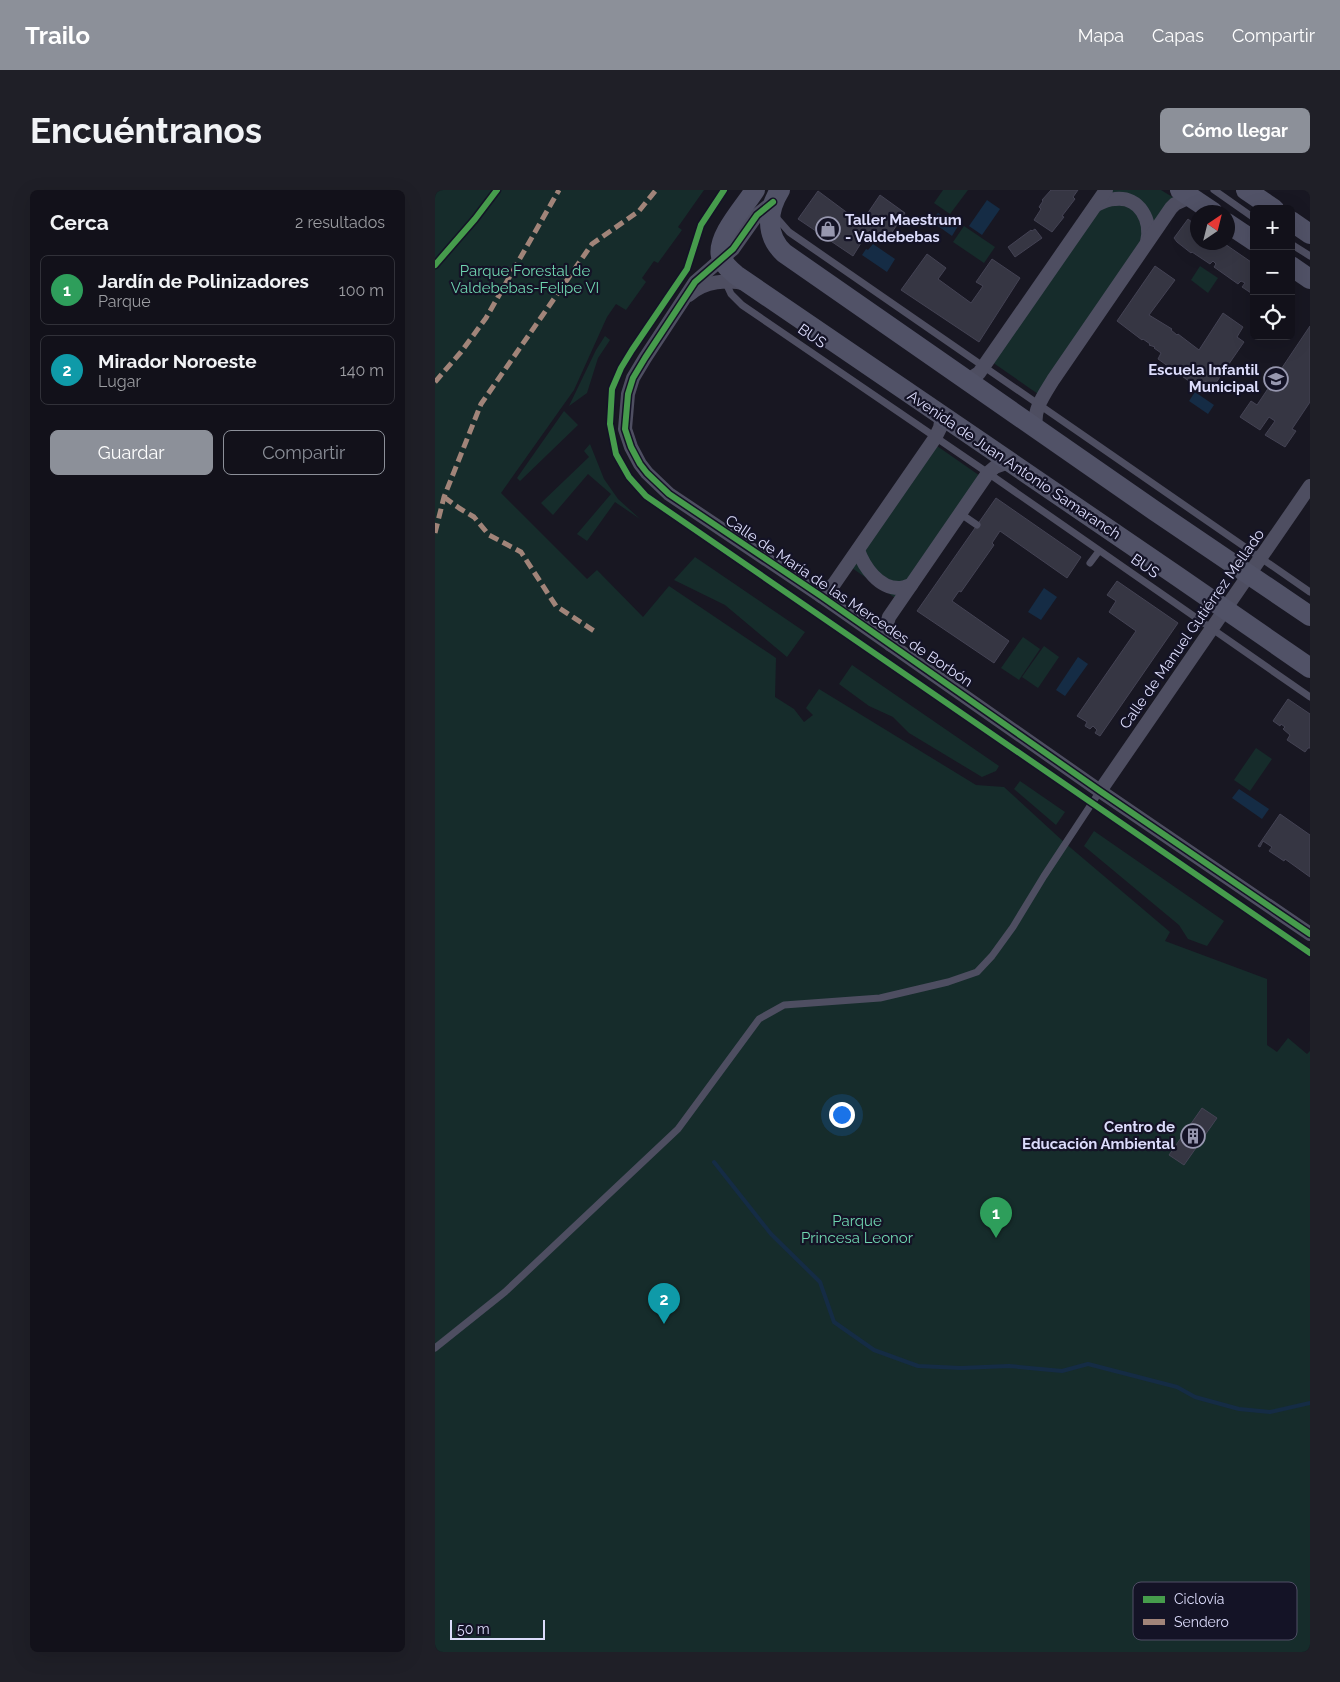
<!DOCTYPE html>
<html lang="es">
<head>
<meta charset="utf-8">
<style>
  :root { --surface:#12111a; --page:#1f1f27; --text:#f1f3f6; --muted:#9c9da2; --line:#313139; --accent:#8c9099 }
  body { margin:0; font-family:Raleway,sans-serif; background:var(--page); color:var(--text) }
  .controls { position:absolute; right:15px; top:15px; display:grid; overflow:hidden; border-radius:8px; box-shadow:0 5px 20px #0002 }
  .controls button { width:45px; height:45px; display:grid; place-items:center; padding:0; border:0; border-bottom:1px solid var(--line); background:var(--surface); color:var(--text); font:25px sans-serif }
  .compass { position:absolute; left:755px; top:15px; width:45px; height:45px; border-radius:50%; background:var(--surface); box-shadow:0 5px 20px #0002; rotate:35deg }
  .scale { position:absolute; left:15px; bottom:12px; width:95px; box-sizing:border-box; padding-left:5px; border:2px solid #dcdcfb; border-top:0; font-size:14px; line-height:18px; white-space:nowrap; color:#dcdcfb; -webkit-text-stroke:4px #141326; paint-order:stroke }
  .you { position:absolute; left:406px; top:924px; width:18px; height:18px; margin:-12px; border:4px solid #fff; border-radius:50%; background:#1a73e8; box-shadow:0 0 0 8px #1a73e833 }
  .badge { display:grid; place-items:center; width:32px; height:32px; border-radius:50%; background:var(--accent); color:#fff; font-size:16px; font-weight:700 }
  .pin { position:absolute; translate:-50% -41px; filter:drop-shadow(0 1px 2px #0008) }
  .pin::after { content:''; position:absolute; top:26px; width:18px; height:15px; background:inherit; clip-path:polygon(0 0,100% 0,50% 100%) }
  .list { margin:0; padding:0; list-style:none }
  h2 { display:flex; justify-content:space-between; align-items:center; height:65px; margin:0; padding:0 20px; font-size:21px }
  h2 small { font-size:16px; font-weight:400; color:var(--muted) }
  .list li { display:grid; grid-template-columns:32px 1fr auto; gap:15px; align-items:center; box-sizing:border-box; height:70px; margin:0 10px 10px; padding:0 10px; border:1px solid var(--line); border-radius:8px }
  .list b { display:block; font-size:19px; white-space:nowrap }
  .list p { margin:0; font-size:16px; white-space:nowrap; color:var(--muted) }
  .list em { font-size:16px; font-style:normal; color:var(--muted) }
  .actions { display:flex; gap:10px; padding:15px 20px }
  .actions a { flex:1; padding:11px 0; border:1px solid var(--accent); border-radius:8px; text-align:center; font-size:18px; color:var(--accent) }
  .actions .main { background:var(--accent); color:#fff }
  .icon { flex:none; width:28px; height:28px; fill:none; stroke:currentColor; stroke-width:2; stroke-linecap:round; stroke-linejoin:round }
  .map { position:relative; flex:none; width:875px; height:1462px; overflow:hidden; border-radius:8px }
  header { display:flex; align-items:center; gap:30px; box-sizing:border-box; height:70px; padding:0 25px; background:var(--accent); color:#fff }
  header strong { font-size:24px }
  nav { display:flex; gap:28px; margin-inline-start:auto; font-size:18px }
  .intro { display:flex; align-items:center; justify-content:space-between; box-sizing:border-box; height:120px; padding:0 30px }
  h1 { margin:0; font-size:35px }
  .button { padding:12px 22px; border-radius:8px; background:var(--accent); color:#fff; font-size:18px; font-weight:700 }
  main { display:flex; gap:30px; padding:0 30px }
  aside { flex:1; background:var(--surface); border-radius:8px; box-shadow:0 5px 20px #0002 }
  .map>svg:first-child { display:block }
</style>
</head>
<body>
<header>
<strong>Trailo</strong>
<nav><a>Mapa</a><a>Capas</a><a>Compartir</a></nav>
</header>
<div class="intro"><h1>Encuéntranos</h1><a class="button">Cómo llegar</a></div>
<main>
<aside>
<h2>Cerca<small>2 resultados</small></h2>
<ul class="list">
<li><span class="badge" style="background:#2e9e5b">1</span><div><b>Jardín de Polinizadores</b><p>Parque</p></div><em>100 m</em></li>
<li><span class="badge" style="background:#0f9aa8">2</span><div><b>Mirador Noroeste</b><p>Lugar</p></div><em>140 m</em></li>
</ul>
<div class="actions"><a class="main">Guardar</a><a>Compartir</a></div>
</aside>
<div class="map">
<svg width="875" height="1462" viewBox="0 0 875 1462">
  <rect width="100%" height="100%" fill="#181722"/>
  <g fill="#162c2b">
    <polygon points="0,0 269,0 243,37 247,40 223,73 219,71 207,88 211,92 191,120 181,114 172,127 139,200 66,303 152,389 162,380 208,427 234,396 341,468 340,507 359,519 369,532 378,525 371,518 384,499 541,595 569,597 630,653 735,742 730,751 832,789 832,855 842,862 853,848 872,864 875,861 875,1462 0,1462"/>
    <polygon points="508,0 533,0 515,24 499,13"/>
    <polygon points="677,0 726,0 739,8 603,204 557,172"/>
    <polygon points="529,36 560,57 549,73 518,52"/>
    <polygon points="765,76 783,88 773,103 756,90"/>
    <polygon points="170,146 175,150 163,168 152,203 134,216 161,160"/>
    <polygon points="129,221 143,235 85,291 82,288"/>
    <polygon points="155,254 169,289 183,309 205,329 180,312 152,351 142,344 176,304 153,284 118,325 106,313 154,267 149,261"/>
    <polygon points="502,256 548,288 463,410 417,378"/>
    <polygon points="260,367 370,442 352,467 290,415 239,390"/>
    <polygon points="588,447 605,459 584,490 566,478"/>
    <polygon points="609,456 624,467 603,498 587,487"/>
    <polygon points="417,475 564,576 561,581 547,587 474,543 458,527 434,516 404,494"/>
    <polygon points="821,558 837,569 815,601 799,590"/>
    <polygon points="585,591 630,622 621,635 579,599"/>
    <polygon points="659,641 789,731 772,756 753,749 744,735 649,656"/>
  </g>
  <g fill="#152c45">
    <polygon points="552,10 565,19 547,45 534,36"/>
    <polygon points="503,23 523,36 517,46 496,31"/>
    <polygon points="438,54 460,69 452,82 427,65 431,59 433,60"/>
    <polygon points="760,202 779,215 773,224 754,211"/>
    <polygon points="609,398 622,407 606,430 593,422"/>
    <polygon points="643,467 653,474 630,506 621,500"/>
    <polygon points="804,599 834,619 827,629 797,608"/>
  </g>
  <g fill="none" stroke-linecap="round" stroke-linejoin="round">
    <polyline stroke="#152c45" stroke-width="4" points="279,972 336,1044 385,1092 399,1132 439,1160 483,1176 526,1178 574,1176 627,1181 653,1174 742,1197 760,1207 804,1219 835,1222 875,1213"/>
  </g>
  <g fill="#363643" stroke="#444354">
    <polygon points="616,0 643,0 638,7 640,9 627,26 629,27 617,42 599,30 606,19 604,17 608,11 607,10"/>
    <polygon points="383,1 426,33 445,5 470,23 451,51 434,40 418,66 363,29"/>
    <polygon points="753,29 762,36 762,52 787,52 819,74 819,105 807,97 810,93 806,91 803,94 779,77 781,74 778,71 775,74 757,62 756,63 742,52 739,48"/>
    <polygon points="600,39 607,48 580,67 573,57 596,40 597,41"/>
    <polygon points="492,64 511,78 503,89 536,113 548,96 541,92 557,69 585,88 544,152 466,100"/>
    <polygon points="720,76 740,90 714,125 737,139 736,140 742,145 743,144 764,160 788,123 808,137 802,147 809,152 778,197 770,191 765,199 723,169 726,163 719,158 720,157 714,155 715,154 708,149 707,150 682,131"/>
    <polygon points="875,136 875,212 857,239 861,241 850,257 830,245 840,231 834,227 825,240 805,227 816,211 822,215"/>
    <polygon points="561,308 646,367 632,388 565,341 557,353 559,355 526,402 524,401 517,411 574,451 559,473 482,421"/>
    <polygon points="682,391 743,433 665,546 660,543 662,540 658,536 655,539 650,536 652,532 642,526 701,441 674,422 681,411 672,405"/>
    <polygon points="853,509 875,524 875,558 873,558 870,562 852,550 855,545 848,539 850,537 846,534 845,536 838,531"/>
    <polygon points="845,624 875,645 875,687 850,669 849,671 834,661 837,657 828,651 825,657 823,656"/>
    <polygon points="767,918 782,928 749,975 734,965"/>
  </g>
  <g fill="none" stroke-linecap="round" stroke-linejoin="round">
    <g stroke="#4e4e61" stroke-width="7">
      <polyline points="779,0 819,28"/>
      <polyline points="340,26 354,42 875,402"/>
      <polyline points="856,54 875,66"/>
      <polyline points="290,91 296,104 307,115 553,283 875,507"/>
      <polyline points="526,324 542,335"/>
      <polyline points="655,373 664,361"/>
      <polyline points="0,1158 70,1102 243,939 324,829 349,815 445,808 513,792 542,782 557,766 578,737 609,686 665,601"/>
    </g>
    <g stroke="#4e4e61" stroke-width="14">
      <polyline points="338,12 322,25 298,59 260,92 210,168 198,188 193,204 190,239 196,257 205,274 212,283 234,304 386,406 665,601 875,744"/>
      <path d="M661,15C667,12 673,9 680,9C705,6 717,31 712,52"/>
      <path d="M254,105C269,91 293,89 312,94"/>
      <polyline points="533,190 544,183 671,0"/>
      <path d="M601,237C598,219 609,205 618,190L736,18L740,14L755,7"/>
      <path d="M423,360C429,377 444,399 465,398C468,398 473,396 476,395"/>
      <polyline points="386,406 399,394 500,248 505,238 507,226"/>
      <path d="M456,455C452,444 450,438 454,427L553,283L560,277L574,272"/>
      <polyline points="665,601 875,296"/>
    </g>
    <g stroke="#515267" stroke-width="20">
      <path d="M320,0C310,16 281,47 286,66C288,74 295,80 301,85L742,386L875,478"/>
      <path d="M345,0C332,21 330,45 349,63L720,321L875,426"/>
      <polyline points="745,0 778,22"/>
      <polyline points="811,0 839,19"/>
      <polyline points="856,31 875,44"/>
      <polyline points="792,33 819,51"/>
      <polyline points="856,76 875,89"/>
    </g>
    <g stroke="#a18479" stroke-width="5" stroke-dasharray="10 5" stroke-linecap="butt">
      <polyline points="0,192 26,162 51,128 124,0"/>
      <polyline points="9,307 24,318 39,327 54,345 86,362 121,416 159,441"/>
      <polyline points="0,343 9,307 46,214 157,54 204,21 221,0"/>
    </g>
    <g stroke="#141326" stroke-width="9">
      <g id="cycleway">
        <polyline points="289,0 266,35 252,79 197,160 186,178 177,199 175,234 181,264 194,287 211,306 875,763"/>
        <polyline points="338,12 322,25 298,59 260,92 210,168 198,188 193,204 190,239 196,257 205,274 212,283 234,304 386,406 665,601 875,744"/>
        <polyline points="0,75 40,29 62,0"/>
      </g>
    </g>
    <use href="#cycleway" stroke="#469c4c" stroke-width="6"/>
  </g>
  <defs>
    <g id="shop-ring" transform="scale(1.25)"><circle r="9.5" fill="#141326" stroke="#9797af" stroke-width="1.5"/><path d="M-5-2.5h2.3a2.7 3.5 0 0 1 5.4 0H5L5.5 6h-11ZM-1.5-2.5h3a1.5 2.3 0 0 0-3 0Z" fill="#9797af"/></g>
    <g id="school-ring" transform="scale(1.25)"><circle r="9.5" fill="#141326" stroke="#9797af" stroke-width="1.5"/><path d="M0-5L7-2L0 1L-7-2ZM-4 1L0 2.5L4 1V4Q0 6-4 4Z" fill="#9797af"/></g>
    <g id="building-ring" transform="scale(1.25)"><circle r="9.5" fill="#141326" stroke="#9797af" stroke-width="1.5"/><path d="M-4-6H4V6H1V3H-1V6H-4ZM-2.5-4.3h1.7v1.8h-1.7ZM.8-4.3h1.7v1.8H.8ZM-2.5-1h1.7V.8h-1.7ZM.8-1h1.7V.8H.8Z" fill="#9797af"/></g>
  </defs>
  <g fill-rule="evenodd">
    <use href="#shop-ring" x="393" y="39"/>
    <use href="#school-ring" x="841" y="189"/>
    <use href="#building-ring" x="758" y="946"/>
  </g>
  <g text-anchor="middle" stroke-width="4.5" stroke-linejoin="round" paint-order="stroke">
    <g font-size="15" font-weight="bold" fill="#dcdcfb" stroke="#141326" text-anchor="end">
      <text x="410" y="35" text-anchor="start">Taller Maestrum<tspan x="410" dy="17">- Valdebebas</tspan></text>
      <text x="824" y="185">Escuela Infantil<tspan x="824" dy="17">Municipal</tspan></text>
      <text x="740" y="942">Centro de<tspan x="740" dy="17">Educación Ambiental</tspan></text>
    </g>
    <g font-size="15" fill="#6fd4af" stroke="#141326">
      <text x="90" y="86">Parque Forestal de<tspan x="90" dy="17">Valdebebas-Felipe VI</tspan></text>
      <text x="422" y="1036">Parque<tspan x="422" dy="17">Princesa Leonor</tspan></text>
    </g>
    <g font-size="15" fill="#dcdcfb" stroke="#141326">
      <text transform="translate(377 146) rotate(35)" y="5">BUS</text>
      <text transform="translate(579 275) rotate(34)" y="5">Avenida de Juan Antonio Samaranch</text>
      <text transform="translate(710 376) rotate(35)" y="5">BUS</text>
      <text transform="translate(414 411) rotate(34)" y="5">Calle de María de las Mercedes de Borbón</text>
      <text transform="translate(757 439) rotate(-55)" y="5">Calle de Manuel Gutiérrez Mellado</text>
    </g>
  </g>
  <rect x="698" y="1392" width="164" height="58" rx="8" fill="#141326" stroke="#504f66" stroke-width="1"/>
  <rect x="708" y="1406" width="22" height="7" fill="#469c4c"/>
  <rect x="708" y="1429" width="22" height="6" fill="#a18479"/>
  <g font-size="14" fill="#dcdcfb">
    <text x="739" y="1414">Ciclovía</text>
    <text x="739" y="1437">Sendero</text>
  </g>
</svg>
<div class="controls">
<button>+</button>
<button>−</button>
<button><svg class="icon" aria-label="locate" viewBox="0 0 24 24"><circle cx="12" cy="12" r="6"/><path d="M12 2v4M12 18v4M2 12h4M18 12h4"/></svg></button>
</div>
<svg class="compass" viewBox="-18 -18 36 36"><path d="M0-13l5 13h-10z" fill="#e53935"/><path d="M0 13l5-13h-10z" fill="#9c9da2"/></svg>
<div class="scale">50 m</div>
<div class="you"></div>
<div class="pin badge" style="left:561px;top:1048px;background:#2e9e5b">1</div>
<div class="pin badge" style="left:229px;top:1134px;background:#0f9aa8">2</div>
</div>
</main>
</body>
</html>
